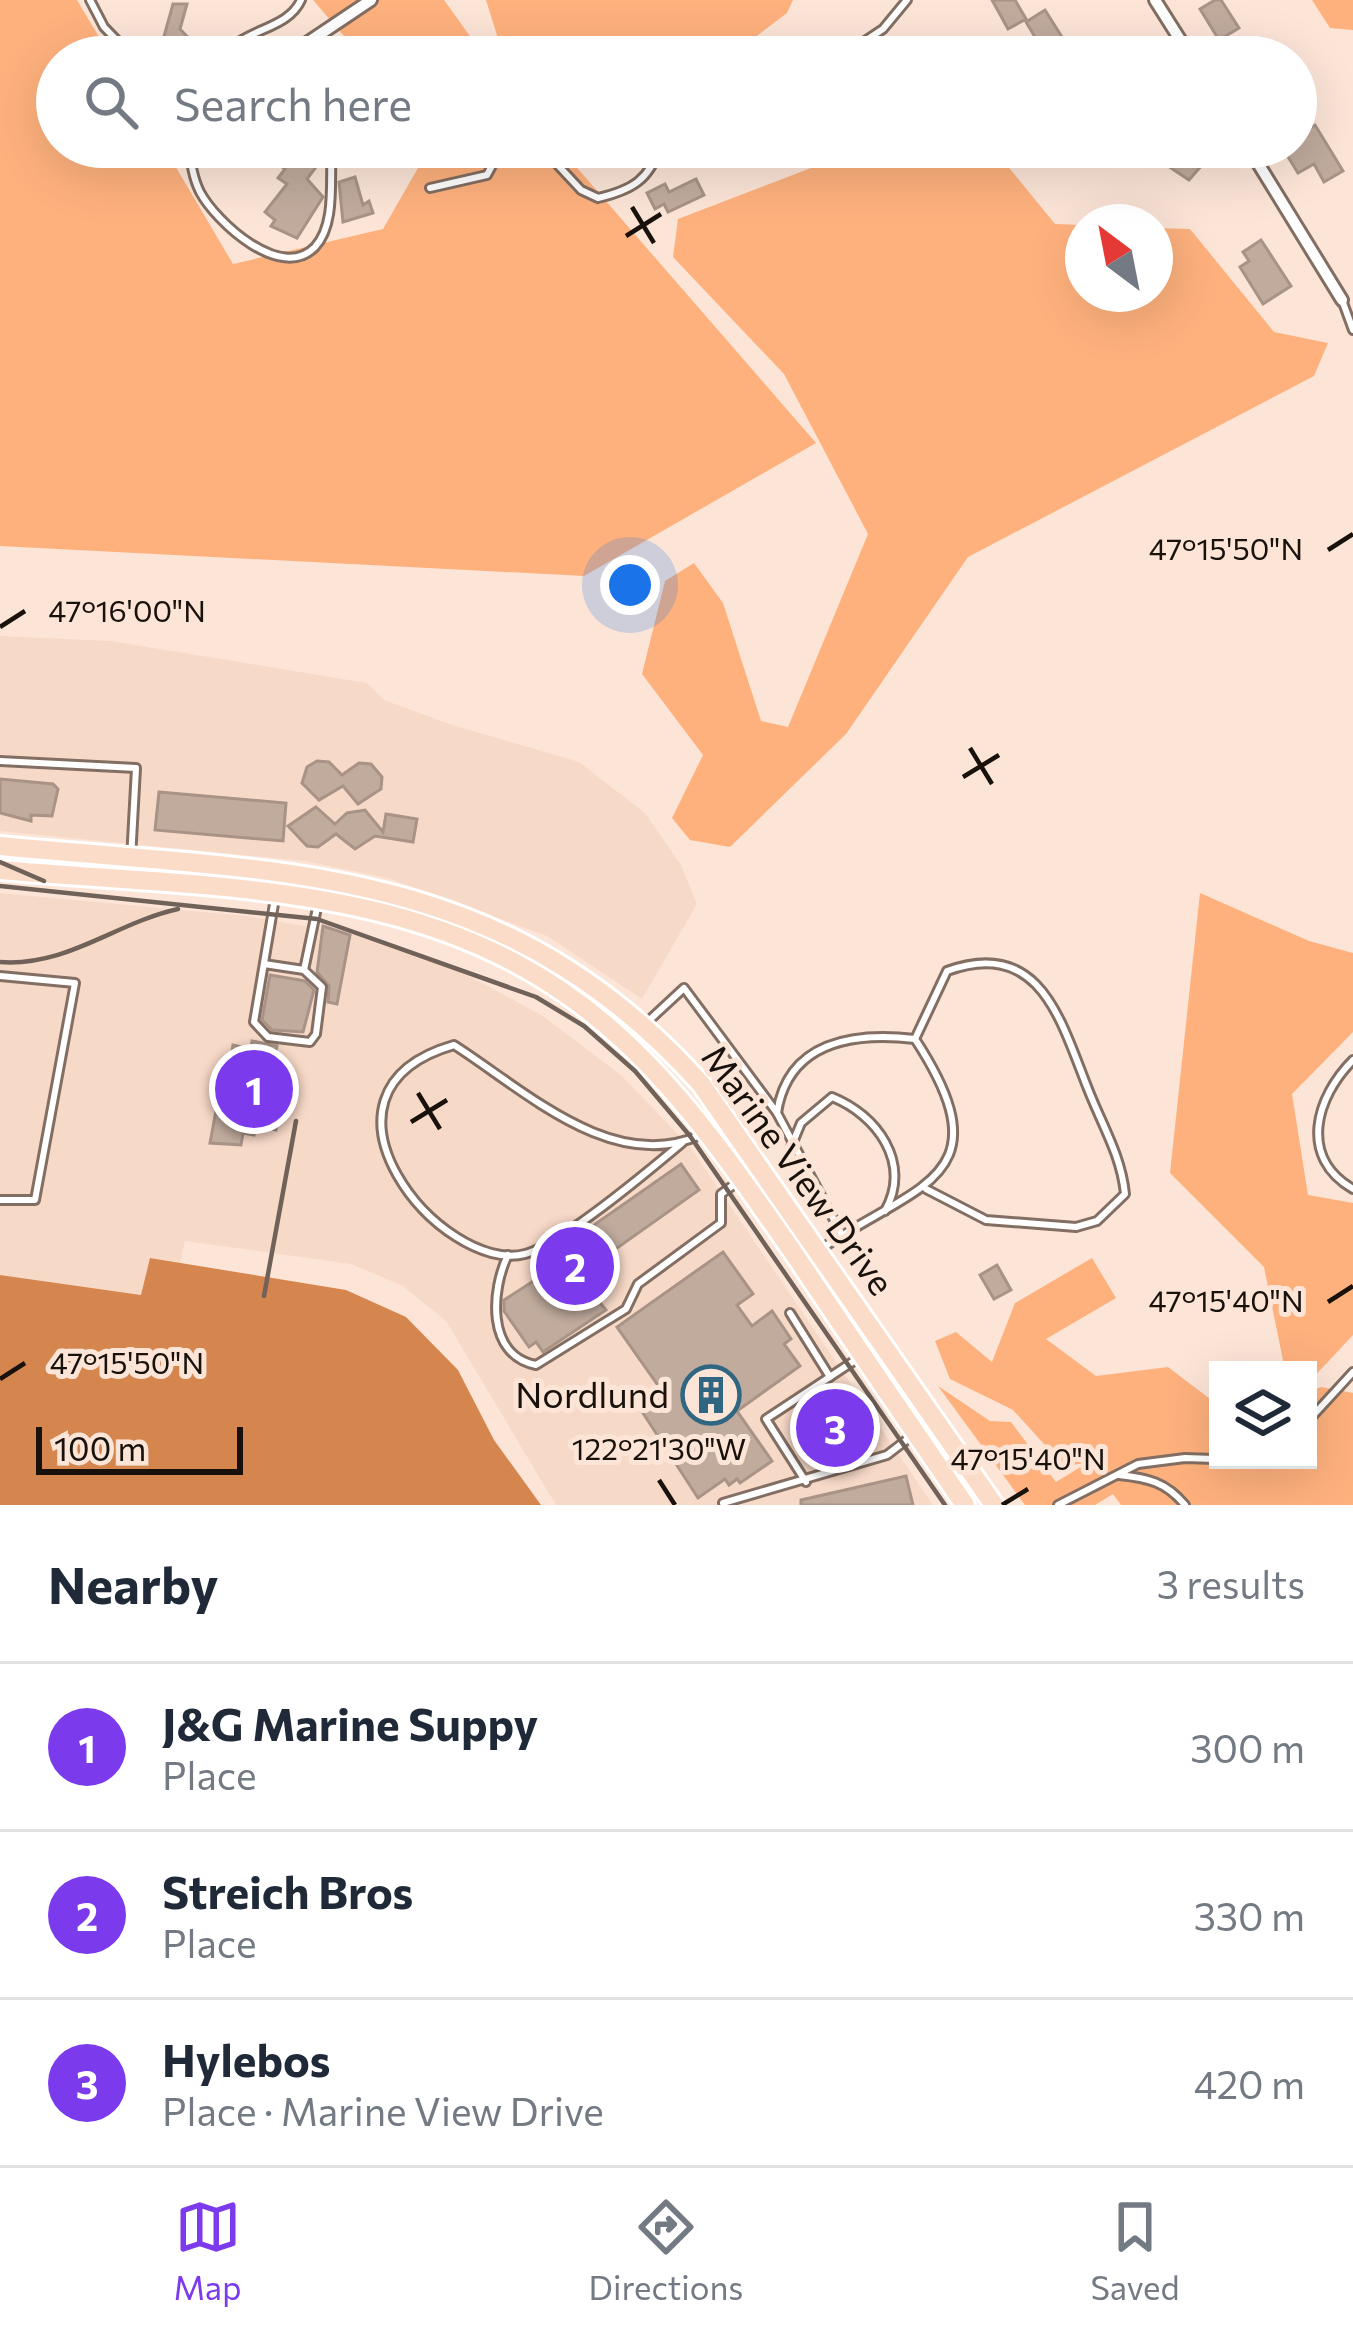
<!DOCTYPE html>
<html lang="en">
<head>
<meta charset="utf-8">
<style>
  :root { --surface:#fff; --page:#f2f2f3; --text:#1f2937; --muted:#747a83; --line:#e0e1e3; --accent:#7c3aed }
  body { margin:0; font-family:Commissioner,sans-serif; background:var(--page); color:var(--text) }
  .controls { position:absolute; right:36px; bottom:36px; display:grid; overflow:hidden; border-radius:0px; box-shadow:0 12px 48px #0002 }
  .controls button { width:108px; height:108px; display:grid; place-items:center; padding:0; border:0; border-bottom:3px solid var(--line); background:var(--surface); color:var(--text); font:60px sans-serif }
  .compass { position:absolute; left:1065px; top:204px; width:108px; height:108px; border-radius:50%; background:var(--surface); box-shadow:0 12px 48px #0002; rotate:328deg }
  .scale { position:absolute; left:36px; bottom:30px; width:207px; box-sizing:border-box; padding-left:12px; border:6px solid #19110c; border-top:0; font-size:33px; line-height:42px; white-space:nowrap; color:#19110c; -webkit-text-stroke:9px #fce5d7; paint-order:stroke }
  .you { position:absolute; left:630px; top:585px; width:42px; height:42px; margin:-30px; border:9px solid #fff; border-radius:50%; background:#1a73e8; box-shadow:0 0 0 18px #1a73e833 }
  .badge { display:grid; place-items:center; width:78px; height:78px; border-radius:50%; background:var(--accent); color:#fff; font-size:39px; font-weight:700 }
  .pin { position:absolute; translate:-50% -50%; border:6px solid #fff; box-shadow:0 3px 12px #0006 }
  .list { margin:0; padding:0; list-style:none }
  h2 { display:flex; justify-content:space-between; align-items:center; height:156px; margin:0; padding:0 48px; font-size:51px }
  h2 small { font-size:39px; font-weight:400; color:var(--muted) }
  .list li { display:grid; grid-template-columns:78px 1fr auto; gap:36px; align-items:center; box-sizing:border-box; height:168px; padding:0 48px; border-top:3px solid var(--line) }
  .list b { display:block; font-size:45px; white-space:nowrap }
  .list p { margin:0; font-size:39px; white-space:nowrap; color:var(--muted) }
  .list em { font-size:39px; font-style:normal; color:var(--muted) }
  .icon { flex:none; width:66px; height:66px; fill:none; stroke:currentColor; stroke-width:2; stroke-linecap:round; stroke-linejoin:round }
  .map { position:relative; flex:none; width:1353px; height:1505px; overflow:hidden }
  .search { position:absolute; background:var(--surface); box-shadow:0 12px 48px #0002; left:36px; right:36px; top:36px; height:132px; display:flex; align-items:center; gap:30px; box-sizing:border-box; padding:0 42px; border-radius:66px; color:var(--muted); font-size:45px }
  .sheet { height:660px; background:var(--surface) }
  nav { display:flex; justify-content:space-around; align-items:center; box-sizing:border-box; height:168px; border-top:3px solid var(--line); background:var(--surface); font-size:33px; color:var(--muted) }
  nav a { display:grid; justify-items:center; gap:6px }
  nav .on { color:var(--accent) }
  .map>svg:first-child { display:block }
</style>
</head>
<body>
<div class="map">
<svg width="1353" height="1505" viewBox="0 0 1353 1505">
  <rect width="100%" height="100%" fill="#fce5d7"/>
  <g fill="#f7d9c7">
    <polygon points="0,636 111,641 367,683 384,700 449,724 579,762 645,813 681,865 697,904 642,999 547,936 387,878 305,861 0,831"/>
    <polygon points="0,893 246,916 358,935 454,968 543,1016 622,1076 691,1148 933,1505 556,1505 446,1321 403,1286 351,1264 185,1241 180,1262 150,1258 142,1295 0,1275"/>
  </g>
  <g fill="#feb17d">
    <polygon points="0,0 77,0 111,57 57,57 57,147 164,147 233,264 383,229 430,147 559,147 816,443 584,576 0,546"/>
    <polygon points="313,0 444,0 485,57 362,57"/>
    <polygon points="486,0 793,0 787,13 729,57 521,57 501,48"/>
    <polygon points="1312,0 1353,0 1353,30 1330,28"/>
    <polygon points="866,147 992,147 1055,224 1083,225 1083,294 1155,294 1155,228 1190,229 1274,332 1328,343 1314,376 968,557 846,734 730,847 690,840 672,818 703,755 642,674 665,581 694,563 723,603 761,721 788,727 868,534 784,374 673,257 678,219"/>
    <polygon points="1200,893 1309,941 1353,953 1353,1032 1292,1094 1308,1195 1353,1203 1353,1335 1308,1383 1308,1370 1285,1370 1264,1267 1170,1173"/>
    <polygon points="1092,1258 1116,1298 1046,1339 1096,1376 1168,1367 1218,1405 1218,1460 1308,1460 1308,1393 1321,1387 1353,1393 1353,1505 1121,1505 1113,1494 1095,1505 1025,1505 938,1386 990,1421 1011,1422 1056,1482 1087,1463 1064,1466 1013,1410 950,1379 935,1341 956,1332 992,1362 1015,1303"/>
  </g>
  <polygon fill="#d5864f" points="150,1258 346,1290 406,1317 458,1370 494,1440 541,1505 0,1505 0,1275 141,1295"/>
  <g fill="#c0ab9d" stroke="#a89386" stroke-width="3">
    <polygon points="992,0 1015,0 1026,19 1008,29"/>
    <polygon points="1215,0 1221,0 1239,28 1219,40 1200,9"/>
    <polygon points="173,4 187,4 180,29 207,57 170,57 161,47"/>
    <polygon points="1045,10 1069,48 1073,44 1085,57 1047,57 1026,22"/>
    <polygon points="1315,125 1343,171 1324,182 1314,164 1298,173 1282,147 1296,147 1296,137"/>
    <polygon points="284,147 299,147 319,163 307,179 323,197 297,238 271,226 275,220 265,212 287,184 278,178 285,169 274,161"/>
    <polygon points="1156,147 1196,147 1208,158 1189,180 1150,154"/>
    <polygon points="355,177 363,205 369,201 373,213 343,222 339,182"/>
    <polygon points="696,179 704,195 668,212 664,204 655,209 647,193 665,184 669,192"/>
    <polygon points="1261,240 1291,286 1263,304 1240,267 1249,261 1243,252"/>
    <polygon points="317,761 329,762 342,775 359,763 371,764 382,777 381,789 358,804 343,786 319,800 302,783 307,767"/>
    <polygon points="0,779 53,784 58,789 52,816 31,815 31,821 0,813"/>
    <polygon points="159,792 286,803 283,841 155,830"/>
    <polygon points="316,807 335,824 347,813 365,810 383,832 386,814 417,819 413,842 375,836 355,849 336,834 318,847 307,846 288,826"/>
    <polygon points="323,926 350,935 337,1004 328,1002 329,986 317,972"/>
    <polygon points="270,975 305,981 314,990 303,1032 272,1030 262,1020"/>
    <polygon points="252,1041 277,1046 273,1065 286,1067 276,1130 256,1126 254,1135 243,1133 241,1145 210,1143 216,1111 222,1113 233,1045 251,1049"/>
    <polygon points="681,1164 699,1190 593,1265 610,1290 597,1299 606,1310 543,1352 536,1342 529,1347 504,1311 504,1300 569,1258 561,1248"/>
    <polygon points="723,1252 753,1294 737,1305 752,1326 772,1311 791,1339 784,1344 800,1366 737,1411 772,1461 740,1483 737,1479 729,1485 725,1479 698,1498 641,1410 664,1394 617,1327"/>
    <polygon points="997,1265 1011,1290 994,1299 980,1275"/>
    <polygon points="857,1391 878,1422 814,1465 793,1435"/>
    <polygon points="906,1476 913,1505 801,1505 801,1500"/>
  </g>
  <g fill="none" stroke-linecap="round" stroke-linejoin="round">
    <g stroke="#826e62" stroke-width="12">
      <g id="service">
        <polyline points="90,0 104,27 133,57"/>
        <path d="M224,57C242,28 287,31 301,0"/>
        <polyline points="286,57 307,43 310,57"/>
        <polyline points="841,57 883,29 907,0"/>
        <path d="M189,147C191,163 193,178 200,192C216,222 281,282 315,247C337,223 329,177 332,147"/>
        <path d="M541,147L581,190L598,198C632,190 649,180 660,147"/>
        <polyline points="698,147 711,147"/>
        <polyline points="430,188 487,175 502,147"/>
        <polyline points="1342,300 1353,330"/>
        <polyline points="0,761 136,768 130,877"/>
        <polyline points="264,964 304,970 322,987 316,1034 310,1042 268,1037 254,1022 275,898"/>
        <polyline points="304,970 318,903"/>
        <polyline points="0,976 75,983 35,1200 0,1200"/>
        <polyline points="643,1026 684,988 777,1113 842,1235"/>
        <path d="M915,1039L947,971C1041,937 1061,1022 1088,1089C1102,1125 1121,1155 1125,1194L1097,1221L1076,1227L986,1220L926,1189"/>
        <path d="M1353,1060C1316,1097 1298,1157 1353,1189"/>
        <path d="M777,1113C788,1041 854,1032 915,1039C1007,1180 916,1183 818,1251"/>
        <path d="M683,1142C652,1168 561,1245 525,1254C442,1275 291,1092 454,1045C523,1089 613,1175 700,1135"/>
        <path d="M791,1147L801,1123L832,1097C877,1115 912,1163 885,1211"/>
        <path d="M508,1255C491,1290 486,1355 536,1365L626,1309L638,1284L721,1223V1194L739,1181"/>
        <polyline points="790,1313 830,1377"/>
        <polyline points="1308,1421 1353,1372"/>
        <path d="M1119,1475C1148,1478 1166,1482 1185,1505"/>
        <polyline points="806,1482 766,1419 860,1357"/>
        <polyline points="723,1503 887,1455 913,1435"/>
        <polyline points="1058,1505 1138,1464 1185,1458 1243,1460"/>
      </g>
    </g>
    <g stroke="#826e62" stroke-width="16">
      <g id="minor">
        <polyline points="1155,0 1191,57"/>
        <polyline points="307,43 371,0"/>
        <polyline points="1248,147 1342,300"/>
      </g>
    </g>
    <g stroke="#fff" stroke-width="24">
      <g id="primary">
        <path d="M0,846C275,873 499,859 701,1084L994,1505"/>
        <path d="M0,870C123,881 251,882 371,910C592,962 680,1088 801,1264C855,1345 910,1425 965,1505"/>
      </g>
    </g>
    <use href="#service" stroke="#fff" stroke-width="6"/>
    <use href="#minor" stroke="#fff" stroke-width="10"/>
    <use href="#primary" stroke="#fadcc8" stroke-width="18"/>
    <g stroke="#706259" stroke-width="4.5">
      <polyline points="0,862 44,881"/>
      <polyline points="0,886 317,919 536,997 584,1026 635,1071 690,1136 945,1505"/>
      <path d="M0,962C67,967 115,923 178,909"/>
      <polyline points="264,1296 296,1121"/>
    </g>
  </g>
  <path fill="none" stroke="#19110c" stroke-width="4.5" d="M632,207L654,243M626,236L661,214M1328,550L1353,534M0,627L25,611M970,748L992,784M963,777L999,755M418,1093L440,1129M411,1122L447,1100M1328,1302L1353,1286M0,1379L25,1363M659,1480L675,1505M1002,1505L1028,1489"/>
  <defs>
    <g id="building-ring" transform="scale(3)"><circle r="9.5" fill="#fce5d7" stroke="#316682" stroke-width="1.5"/><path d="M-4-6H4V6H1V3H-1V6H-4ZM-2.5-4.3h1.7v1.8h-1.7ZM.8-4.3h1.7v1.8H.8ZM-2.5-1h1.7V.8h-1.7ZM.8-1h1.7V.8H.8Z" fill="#316682"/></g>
  </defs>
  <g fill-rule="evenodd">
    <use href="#building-ring" x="711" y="1395"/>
  </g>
  <g text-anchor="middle" stroke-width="10" stroke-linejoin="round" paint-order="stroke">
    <g font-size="36" fill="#19110c" stroke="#fce5d7">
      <text transform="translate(798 1170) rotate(54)" y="13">Marine View Drive</text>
    </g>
    <g font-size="36" fill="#19110c" stroke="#fce5d7" text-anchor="end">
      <text x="669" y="1408">Nordlund</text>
    </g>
  </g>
  <g font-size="30" text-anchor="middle" fill="#19110c" stroke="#fce5d7" stroke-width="10" stroke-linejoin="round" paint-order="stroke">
    <text x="1226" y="560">47°15'50"N</text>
    <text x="127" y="622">47°16'00"N</text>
    <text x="1226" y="1312">47°15'40"N</text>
    <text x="127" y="1374">47°15'50"N</text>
    <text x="659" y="1460">122°21'30"W</text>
    <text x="1028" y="1470">47°15'40"N</text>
  </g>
</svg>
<div class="controls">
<button><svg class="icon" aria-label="layers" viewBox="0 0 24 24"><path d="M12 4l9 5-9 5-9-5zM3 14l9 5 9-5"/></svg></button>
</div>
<svg class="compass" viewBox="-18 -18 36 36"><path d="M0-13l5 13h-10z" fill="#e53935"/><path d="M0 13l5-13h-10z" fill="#747a83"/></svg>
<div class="scale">100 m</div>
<div class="you"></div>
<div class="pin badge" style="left:254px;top:1089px">1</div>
<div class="pin badge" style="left:575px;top:1266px">2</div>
<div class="pin badge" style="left:835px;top:1428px">3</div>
<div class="search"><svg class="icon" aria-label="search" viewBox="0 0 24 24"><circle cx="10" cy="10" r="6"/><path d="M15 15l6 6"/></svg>Search here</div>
</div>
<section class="sheet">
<h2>Nearby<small>3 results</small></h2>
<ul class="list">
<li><span class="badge">1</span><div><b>J&amp;G Marine Suppy</b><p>Place</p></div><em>300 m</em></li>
<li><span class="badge">2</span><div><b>Streich Bros</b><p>Place</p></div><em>330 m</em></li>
<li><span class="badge">3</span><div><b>Hylebos</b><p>Place · Marine View Drive</p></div><em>420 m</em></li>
</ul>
</section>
<nav>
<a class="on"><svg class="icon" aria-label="map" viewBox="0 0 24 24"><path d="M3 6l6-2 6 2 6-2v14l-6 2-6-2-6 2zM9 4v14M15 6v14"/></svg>Map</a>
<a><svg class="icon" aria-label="directions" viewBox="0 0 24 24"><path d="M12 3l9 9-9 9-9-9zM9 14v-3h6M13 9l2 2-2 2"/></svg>Directions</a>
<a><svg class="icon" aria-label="saved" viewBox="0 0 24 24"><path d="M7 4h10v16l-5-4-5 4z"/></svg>Saved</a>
</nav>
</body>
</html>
